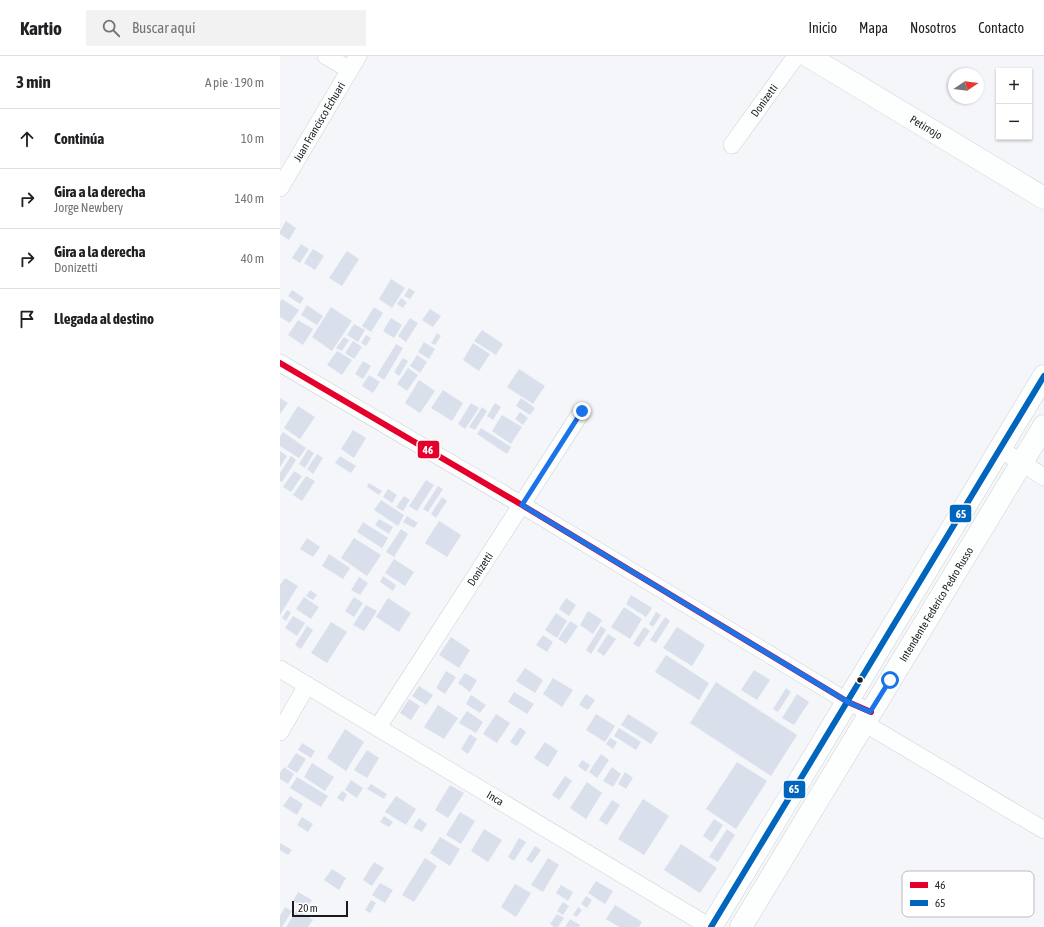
<!DOCTYPE html>
<html lang="es">
<head>
<meta charset="utf-8">
<style>
  :root { --surface:#fff; --page:#f2f2f2; --text:#202124; --muted:#757577; --line:#e0e0e0 }
  body { margin:0; font-family:"Asap Condensed",sans-serif; background:var(--page); color:var(--text) }
  .controls { position:absolute; right:12px; top:12px; display:grid; overflow:hidden; border-radius:0px; box-shadow:0 1px 3px #0004 }
  .controls button { width:36px; height:36px; display:grid; place-items:center; padding:0; border:0; border-bottom:1px solid var(--line); background:var(--surface); color:var(--text); font:20px sans-serif }
  .compass { position:absolute; left:668px; top:12px; width:36px; height:36px; border-radius:50%; background:var(--surface); box-shadow:0 1px 3px #0004; rotate:77deg }
  .scale { position:absolute; left:12px; bottom:10px; width:56px; box-sizing:border-box; padding-left:4px; border:2px solid #191b1e; border-top:0; font-size:11px; line-height:14px; white-space:nowrap; color:#191b1e; -webkit-text-stroke:3px #fff; paint-order:stroke }
  .stop { position:absolute; width:12px; height:12px; margin:-9px; border:3px solid #1a73e8; border-radius:50%; background:#fff }
  .stop.end { background:#1a73e8; border-color:#fff; box-shadow:0 1px 4px #0008 }
  .list { margin:0; padding:0; list-style:none }
  h2 { display:flex; justify-content:space-between; align-items:center; height:52px; margin:0; padding:0 16px; font-size:17px }
  h2 small { font-size:13px; font-weight:400; color:var(--muted) }
  .list li { display:grid; grid-template-columns:26px 1fr auto; gap:12px; align-items:center; box-sizing:border-box; height:60px; padding:0 16px; border-top:1px solid var(--line) }
  .list b { display:block; font-size:15px; white-space:nowrap }
  .list p { margin:0; font-size:13px; white-space:nowrap; color:var(--muted) }
  .list em { font-size:13px; font-style:normal; color:var(--muted) }
  .icon { flex:none; width:22px; height:22px; fill:none; stroke:currentColor; stroke-width:2; stroke-linecap:round; stroke-linejoin:round }
  .map { position:relative; flex:none; width:764px; height:871px; overflow:hidden }
  header { display:flex; align-items:center; gap:24px; box-sizing:border-box; height:56px; padding:0 20px; background:var(--surface); border-bottom:1px solid var(--line) }
  header strong { font-size:19px }
  nav { display:flex; gap:22px; margin-inline-start:auto; font-size:14px }
  .search { width:280px; height:36px; background:var(--page); display:flex; align-items:center; gap:10px; box-sizing:border-box; padding:0 14px; border-radius:0px; color:var(--muted); font-size:15px }
  main { display:flex }
  aside { flex:1; background:var(--surface) }
  .map>svg:first-child { display:block }
</style>
</head>
<body>
<header>
<strong>Kartio</strong>
<div class="search"><svg class="icon" aria-label="search" viewBox="0 0 24 24"><circle cx="10" cy="10" r="6"/><path d="M15 15l6 6"/></svg>Buscar aquí</div>
<nav><a>Inicio</a><a>Mapa</a><a>Nosotros</a><a>Contacto</a></nav>
</header>
<main>
<aside>
<h2>3 min<small>A pie · 190 m</small></h2>
<ul class="list">
<li><svg class="icon" aria-label="ahead" viewBox="0 0 24 24"><path d="M12 20V5M6 11l6-6 6 6"/></svg><div><b>Continúa</b></div><em>10 m</em></li>
<li><svg class="icon" aria-label="right" viewBox="0 0 24 24"><path d="M7 20v-9h11M14 6l5 5-5 5"/></svg><div><b>Gira a la derecha</b><p>Jorge Newbery</p></div><em>140 m</em></li>
<li><svg class="icon" aria-label="right" viewBox="0 0 24 24"><path d="M7 20v-9h11M14 6l5 5-5 5"/></svg><div><b>Gira a la derecha</b><p>Donizetti</p></div><em>40 m</em></li>
<li><svg class="icon" aria-label="arrive" viewBox="0 0 24 24"><path d="M6 21V4h12l-3 4 3 4H6"/></svg><div><b>Llegada al destino</b></div></li>
</ul>
</aside>
<div class="map">
<svg width="764" height="871" viewBox="0 0 764 871">
  <rect width="100%" height="100%" fill="#f4f6fa"/>
  <g fill="#d9e0ec">
    <polygon points="6,165 16,172 9,184 0,178 0,175"/>
    <polygon points="21,188 29,193 20,207 12,202"/>
    <polygon points="33,193 44,200 35,214 24,207"/>
    <polygon points="67,195 79,203 62,230 49,222"/>
    <polygon points="111,223 125,232 112,252 99,243"/>
    <polygon points="129,232 135,236 130,243 124,240"/>
    <polygon points="12,234 24,242 20,248 8,240"/>
    <polygon points="121,242 127,246 123,252 117,248"/>
    <polygon points="2,243 19,254 10,267 0,261 0,246"/>
    <polygon points="27,249 43,260 37,269 21,259"/>
    <polygon points="51,251 72,265 52,295 32,281"/>
    <polygon points="94,251 103,257 91,276 82,270"/>
    <polygon points="150,253 161,260 153,271 142,264"/>
    <polygon points="111,262 122,269 114,282 103,275"/>
    <polygon points="130,262 138,267 126,286 118,280"/>
    <polygon points="18,264 33,273 23,289 8,279"/>
    <polygon points="74,268 85,274 78,286 67,279"/>
    <polygon points="202,274 223,288 216,299 194,285"/>
    <polygon points="157,277 161,280 155,289 151,287"/>
    <polygon points="86,279 91,282 86,290 81,287"/>
    <polygon points="64,281 69,284 62,295 56,292"/>
    <polygon points="73,285 82,291 74,303 65,297"/>
    <polygon points="144,286 155,293 149,303 138,296"/>
    <polygon points="193,287 210,298 199,315 183,304"/>
    <polygon points="116,288 123,292 104,324 97,319"/>
    <polygon points="57,295 72,304 62,319 47,309"/>
    <polygon points="137,299 147,306 140,317 130,310"/>
    <polygon points="123,302 128,305 119,320 114,316"/>
    <polygon points="83,305 91,310 83,323 75,318"/>
    <polygon points="128,312 138,319 127,335 117,328"/>
    <polygon points="239,313 265,330 253,348 227,331"/>
    <polygon points="89,319 100,326 93,337 82,330"/>
    <polygon points="139,324 155,335 140,357 125,347"/>
    <polygon points="163,334 183,347 172,365 151,352"/>
    <polygon points="0,342 8,347 0,358"/>
    <polygon points="241,342 255,352 250,359 236,350"/>
    <polygon points="191,347 199,352 185,373 178,368"/>
    <polygon points="215,347 221,351 213,364 207,360"/>
    <polygon points="18,350 35,361 20,383 4,372"/>
    <polygon points="202,351 207,355 195,374 189,371"/>
    <polygon points="240,356 248,362 243,369 235,363"/>
    <polygon points="222,359 242,371 231,388 212,375"/>
    <polygon points="201,372 231,391 227,398 197,378"/>
    <polygon points="73,374 86,382 74,402 61,393"/>
    <polygon points="3,376 26,392 19,402 0,390 0,381"/>
    <polygon points="28,393 34,397 25,412 19,408"/>
    <polygon points="0,395 7,400 0,411"/>
    <polygon points="37,398 43,402 33,418 27,413"/>
    <polygon points="11,400 16,404 2,426 0,425 0,417"/>
    <polygon points="60,400 76,410 71,417 55,407"/>
    <polygon points="14,415 22,420 11,436 3,431"/>
    <polygon points="26,420 35,425 22,445 13,439"/>
    <polygon points="146,424 154,429 137,455 129,450"/>
    <polygon points="89,427 102,435 99,439 87,431"/>
    <polygon points="158,430 163,433 148,456 143,453"/>
    <polygon points="108,433 117,439 112,447 103,441"/>
    <polygon points="124,440 130,444 123,455 116,451"/>
    <polygon points="162,441 167,445 156,462 151,458"/>
    <polygon points="101,444 124,459 118,470 94,454"/>
    <polygon points="127,460 138,467 134,472 123,466"/>
    <polygon points="99,463 113,471 109,478 95,469"/>
    <polygon points="159,465 181,479 167,501 145,487"/>
    <polygon points="83,466 108,482 102,492 77,476"/>
    <polygon points="121,473 128,478 114,501 106,496"/>
    <polygon points="27,482 40,491 33,501 20,493"/>
    <polygon points="74,482 101,499 87,520 61,502"/>
    <polygon points="49,498 70,512 63,523 42,510"/>
    <polygon points="114,503 134,516 125,530 105,517"/>
    <polygon points="103,520 116,529 113,535 100,526"/>
    <polygon points="79,521 88,527 80,539 71,534"/>
    <polygon points="5,522 18,530 0,559 0,529"/>
    <polygon points="30,534 37,539 33,544 26,540"/>
    <polygon points="351,539 372,552 366,561 346,548"/>
    <polygon points="24,541 39,551 31,563 16,553"/>
    <polygon points="74,541 83,547 74,561 65,555"/>
    <polygon points="108,542 131,557 119,576 96,561"/>
    <polygon points="286,542 296,549 289,560 279,553"/>
    <polygon points="86,549 97,555 84,575 73,569"/>
    <polygon points="344,551 362,563 350,583 331,571"/>
    <polygon points="7,554 11,556 6,565 2,562"/>
    <polygon points="308,555 322,564 313,578 300,569"/>
    <polygon points="376,556 381,559 373,571 369,568"/>
    <polygon points="276,557 287,565 277,582 265,574"/>
    <polygon points="13,560 25,567 17,580 5,572"/>
    <polygon points="385,561 390,565 376,587 370,584"/>
    <polygon points="290,565 298,570 286,588 278,583"/>
    <polygon points="51,566 67,576 47,607 31,597"/>
    <polygon points="27,570 33,574 21,593 15,589"/>
    <polygon points="321,570 326,574 311,598 306,594"/>
    <polygon points="364,571 370,575 359,591 353,588"/>
    <polygon points="397,571 425,589 412,610 383,592"/>
    <polygon points="328,578 336,583 324,600 317,595"/>
    <polygon points="263,579 273,586 267,596 256,589"/>
    <polygon points="171,581 190,594 179,612 159,599"/>
    <polygon points="386,599 429,627 419,644 375,616"/>
    <polygon points="245,612 263,624 255,637 236,625"/>
    <polygon points="474,614 490,624 477,644 461,634"/>
    <polygon points="166,615 176,621 165,638 156,632"/>
    <polygon points="185,617 197,624 190,636 178,627"/>
    <polygon points="273,622 293,634 282,651 263,638"/>
    <polygon points="436,626 517,679 491,720 410,667"/>
    <polygon points="139,630 153,639 146,649 132,640"/>
    <polygon points="506,632 511,636 498,656 493,653"/>
    <polygon points="234,636 254,648 247,658 228,646"/>
    <polygon points="306,638 315,644 308,654 299,649"/>
    <polygon points="517,638 529,646 514,669 502,662"/>
    <polygon points="191,639 206,649 200,657 186,648"/>
    <polygon points="129,643 140,650 131,664 120,657"/>
    <polygon points="158,649 178,662 164,683 144,671"/>
    <polygon points="187,655 203,666 196,677 179,667"/>
    <polygon points="216,658 230,667 217,687 203,678"/>
    <polygon points="316,658 335,670 325,686 306,674"/>
    <polygon points="348,658 378,677 371,688 341,669"/>
    <polygon points="240,671 246,676 237,690 230,686"/>
    <polygon points="339,672 361,686 356,694 334,680"/>
    <polygon points="65,673 84,686 66,715 47,702"/>
    <polygon points="190,678 197,683 188,698 181,693"/>
    <polygon points="330,682 337,686 333,693 326,688"/>
    <polygon points="265,686 278,695 268,711 254,702"/>
    <polygon points="22,687 35,695 31,702 18,694"/>
    <polygon points="87,694 99,702 87,722 74,714"/>
    <polygon points="16,697 26,703 17,717 7,711"/>
    <polygon points="321,698 329,704 317,722 309,716"/>
    <polygon points="302,704 310,709 306,716 298,710"/>
    <polygon points="457,706 487,725 456,773 426,753"/>
    <polygon points="32,707 54,721 45,735 24,721"/>
    <polygon points="4,711 14,718 8,728 0,723 0,717"/>
    <polygon points="332,711 341,718 333,731 323,725"/>
    <polygon points="345,716 353,722 346,733 338,728"/>
    <polygon points="285,720 292,725 279,744 272,739"/>
    <polygon points="17,721 48,740 41,751 10,732"/>
    <polygon points="71,724 83,732 77,742 65,734"/>
    <polygon points="307,726 322,737 306,763 290,752"/>
    <polygon points="91,728 107,738 104,743 87,733"/>
    <polygon points="170,729 184,737 168,762 155,754"/>
    <polygon points="62,735 67,738 63,746 57,742"/>
    <polygon points="10,740 23,748 17,759 3,750"/>
    <polygon points="116,740 136,753 126,769 105,756"/>
    <polygon points="363,743 389,760 364,799 338,783"/>
    <polygon points="332,744 340,749 327,769 319,764"/>
    <polygon points="180,756 195,765 181,788 166,779"/>
    <polygon points="104,760 113,766 109,771 100,766"/>
    <polygon points="22,761 33,768 28,776 17,769"/>
    <polygon points="139,762 147,768 142,776 133,771"/>
    <polygon points="434,763 443,769 432,786 423,780"/>
    <polygon points="204,773 222,784 208,806 191,795"/>
    <polygon points="447,773 455,779 438,806 429,801"/>
    <polygon points="160,781 180,793 170,810 150,797"/>
    <polygon points="239,782 246,786 234,805 228,801"/>
    <polygon points="0,787 12,794 8,799 0,794"/>
    <polygon points="401,788 437,812 420,837 384,814"/>
    <polygon points="255,790 261,794 252,807 246,804"/>
    <polygon points="145,802 157,810 134,846 122,839"/>
    <polygon points="268,802 279,809 263,836 251,829"/>
    <polygon points="94,806 104,812 92,830 83,824"/>
    <polygon points="52,813 66,822 59,834 44,824"/>
    <polygon points="316,825 333,835 325,848 308,837"/>
    <polygon points="100,827 113,834 105,847 92,839"/>
    <polygon points="235,828 251,837 236,861 221,851"/>
    <polygon points="281,829 293,836 288,845 276,837"/>
    <polygon points="18,836 32,844 26,853 13,845"/>
    <polygon points="306,840 312,844 307,852 301,848"/>
    <polygon points="91,844 96,847 90,857 85,854"/>
    <polygon points="283,846 289,850 283,859 277,855"/>
    <polygon points="335,849 362,866 359,871 339,871 326,863"/>
    <polygon points="5,851 12,855 2,871 0,871 0,860"/>
    <polygon points="298,851 302,854 297,861 293,859"/>
    <polygon points="17,854 33,864 28,871 6,871"/>
    <polygon points="277,858 284,862 278,871 274,871 270,868"/>
    <polygon points="290,863 300,869 299,871 285,871"/>
  </g>
  <g fill="none" stroke-linecap="round" stroke-linejoin="round">
    <g stroke="#d0d1d5" stroke-width="18">
      <g id="minor">
        <polyline points="46,0 70,14"/>
        <path id="s1" d="M452,89L516,0"/>
        <path id="s2" d="M0,132L78,0"/>
        <polyline points="0,307 242,449 568,646 591,656"/>
        <polyline points="720,393 764,421"/>
        <path id="s3" d="M0,613L430,871"/>
        <polyline points="584,667 764,774"/>
        <path id="s4" d="M98,671L302,355"/>
        <polyline points="0,676 27,629"/>
      </g>
    </g>
    <g stroke="#d0d1d5" stroke-width="23">
      <g id="tertiary">
        <path id="s5" d="M528,0L764,142"/>
      </g>
    </g>
    <g stroke="#d0d1d5" stroke-width="23">
      <g id="secondary">
        <polyline points="431,871 764,320"/>
        <path id="s6" d="M461,871L764,370"/>
      </g>
    </g>
    <use href="#minor" stroke="#fdfefe" stroke-width="17"/>
    <use href="#tertiary" stroke="#fdfefe" stroke-width="22"/>
    <use href="#secondary" stroke="#fdfefe" stroke-width="22"/>
    <g stroke="#fff" stroke-width="9">
      <polyline id="bus-1" points="0,307 242,449 568,646 591,656"/>
    </g>
    <g stroke="#fff" stroke-width="9">
      <polyline id="bus-2" points="431,871 764,320"/>
    </g>
    <use href="#bus-1" stroke="#e4002b" stroke-width="6"/>
    <use href="#bus-2" stroke="#0065bd" stroke-width="6"/>
  </g>
  <g fill="none" stroke-linecap="round" stroke-linejoin="round">
    <polyline stroke="#1a73e8" stroke-width="5" points="302,355 242,449 568,646 590,656 610,624"/>
  </g>
  <circle fill="#191b1e" stroke="#fff" stroke-width="1.5" cx="580" cy="624" r="3.5"/>
  <g text-anchor="middle" stroke-width="3" stroke-linejoin="round" paint-order="stroke">
    <g font-size="11" fill="#191b1e" stroke="#fff">
      <text dy="4" stroke="none"><textPath href="#s1" startOffset="55">Donizetti</textPath></text>
      <text dy="4" stroke="none"><textPath href="#s2" startOffset="77">Juan Francisco Echuari</textPath></text>
      <text dy="4" stroke="none"><textPath href="#s5" startOffset="138">Petirrojo</textPath></text>
      <text dy="4" stroke="none"><textPath href="#s4" startOffset="188">Donizetti</textPath></text>
      <text dy="4" stroke="none"><textPath href="#s6" startOffset="377">Intendente Federico Pedro Russo</textPath></text>
      <text dy="4" stroke="none"><textPath href="#s3" startOffset="251">Inca</textPath></text>
    </g>
  </g>
  <rect x="622" y="815" width="132" height="46" rx="6" fill="#fff" stroke="#babbbc" stroke-width="1"/>
  <rect x="630" y="826" width="18" height="6" fill="#e4002b"/>
  <rect x="630" y="844" width="18" height="6" fill="#0065bd"/>
  <g font-size="11" fill="#191b1e">
    <text x="655" y="833">46</text>
    <text x="655" y="851">65</text>
  </g>
  <g stroke="#fff" stroke-width="1.5">
    <rect x="137" y="384" width="23" height="19" rx="4" fill="#e4002b"/>
    <rect x="669" y="448" width="23" height="19" rx="4" fill="#0065bd"/>
    <rect x="503" y="724" width="23" height="19" rx="4" fill="#0065bd"/>
  </g>
  <g font-size="11" text-anchor="middle" font-weight="bold" fill="#fff">
    <text x="148" y="398">46</text>
    <text x="681" y="462">65</text>
    <text x="514" y="737">65</text>
  </g>
</svg>
<div class="controls">
<button>+</button>
<button>−</button>
</div>
<svg class="compass" viewBox="-18 -18 36 36"><path d="M0-13l5 13h-10z" fill="#e53935"/><path d="M0 13l5-13h-10z" fill="#757577"/></svg>
<div class="scale">20 m</div>
<div class="stop" style="left:610px;top:624px"></div>
<div class="stop end" style="left:302px;top:355px"></div>
</div>
</main>
</body>
</html>
